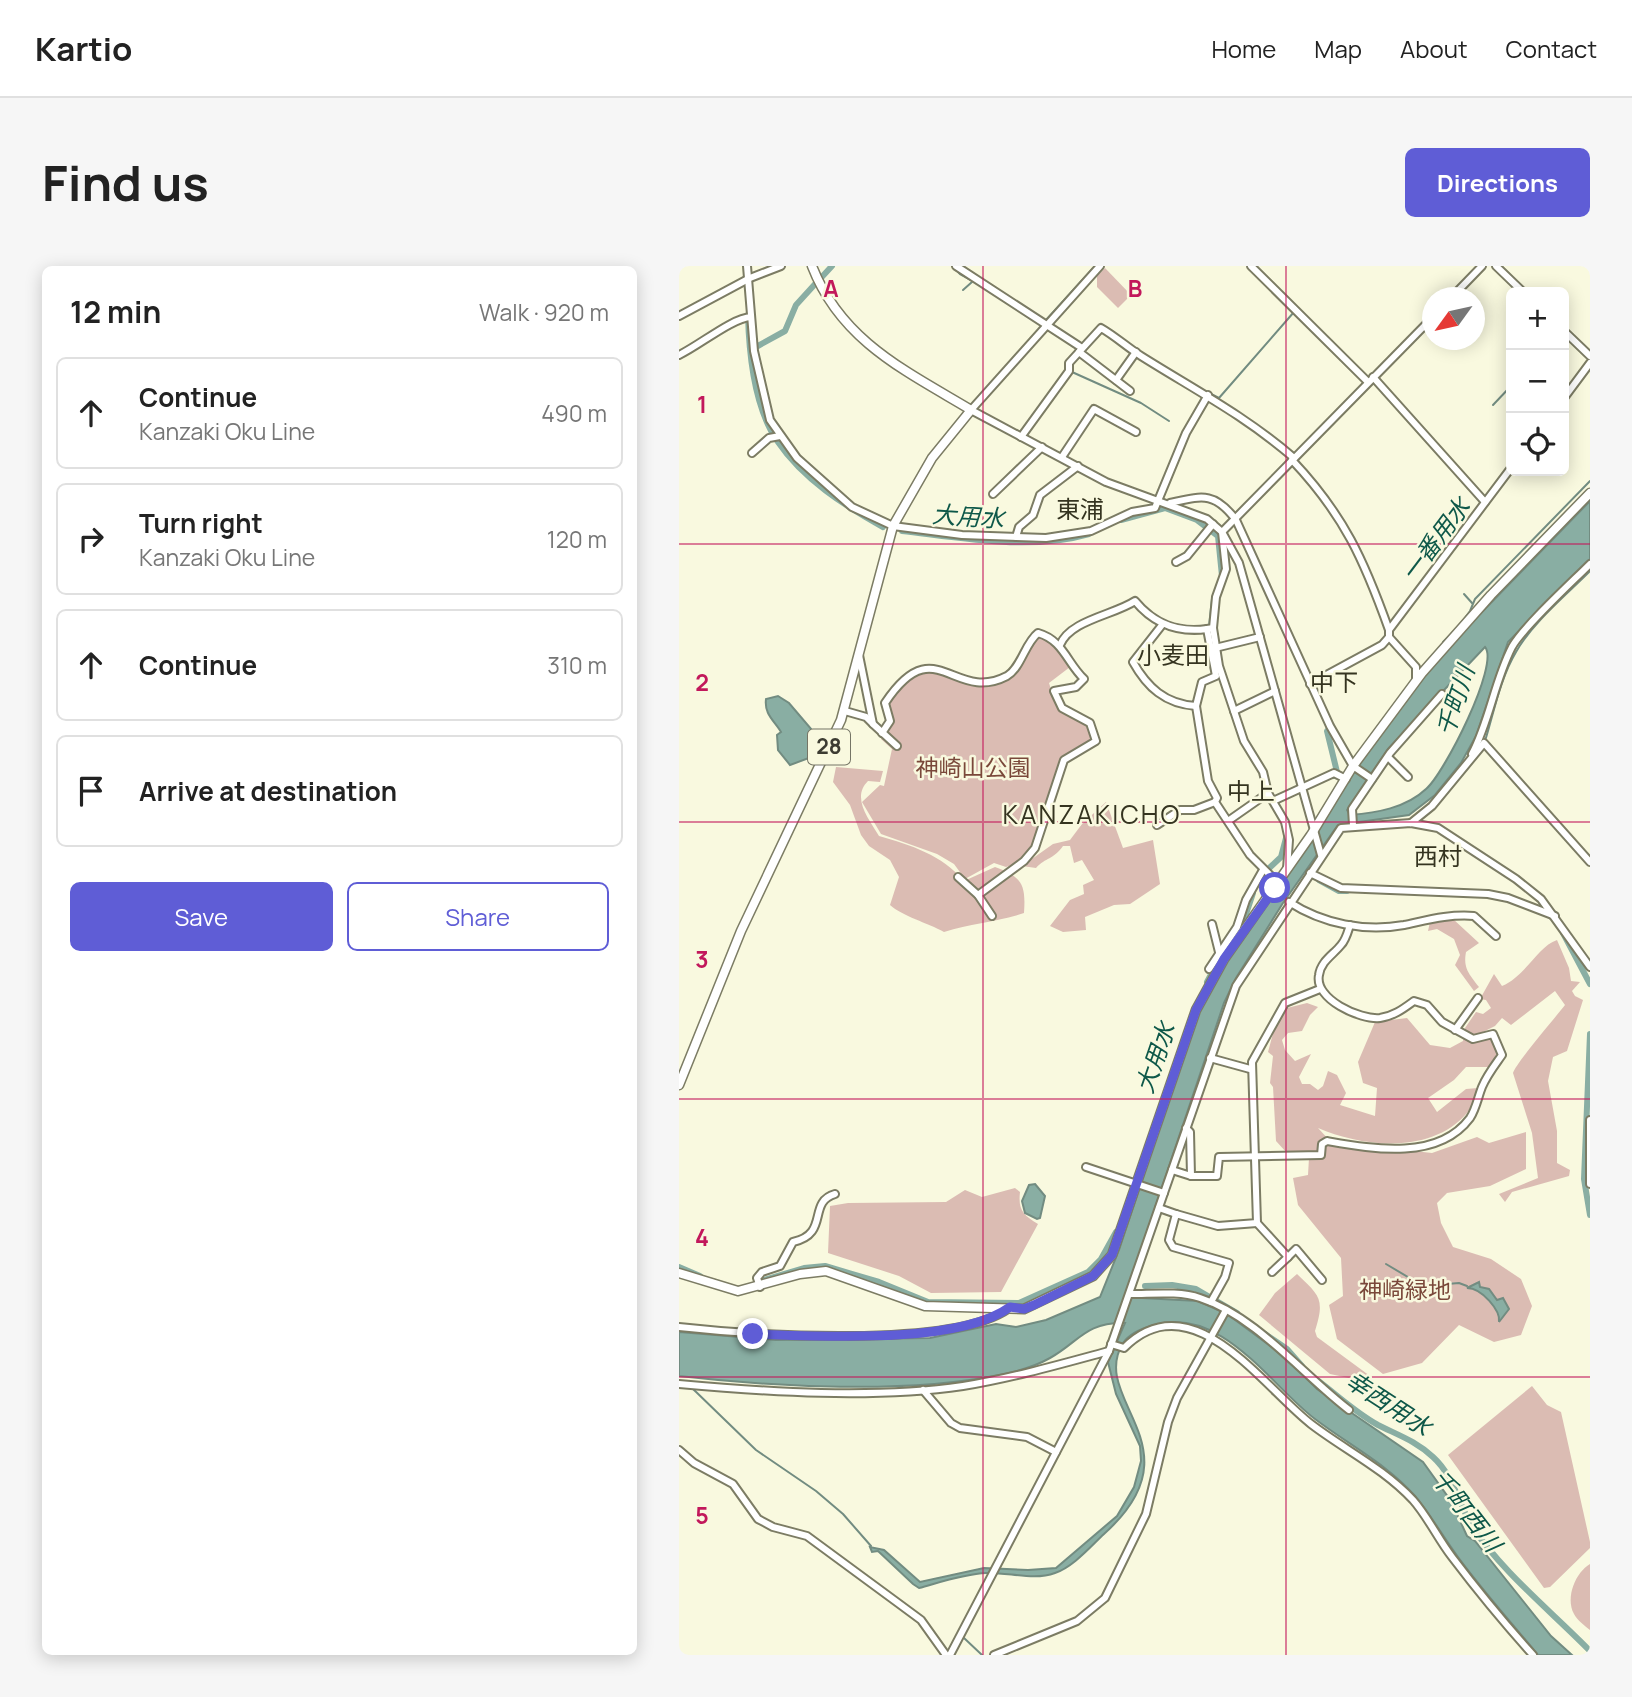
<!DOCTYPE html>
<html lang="en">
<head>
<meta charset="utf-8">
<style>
  :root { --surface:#fff; --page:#f6f6f6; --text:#222; --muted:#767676; --line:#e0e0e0; --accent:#5f5dd6 }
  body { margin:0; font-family:Manrope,"Noto Sans JP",sans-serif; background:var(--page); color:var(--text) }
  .controls { position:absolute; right:21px; top:21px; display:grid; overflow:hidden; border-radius:10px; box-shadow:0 4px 18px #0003 }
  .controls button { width:63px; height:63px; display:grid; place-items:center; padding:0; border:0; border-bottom:2px solid var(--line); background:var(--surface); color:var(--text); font:35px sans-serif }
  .compass { position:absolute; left:743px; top:21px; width:63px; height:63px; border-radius:50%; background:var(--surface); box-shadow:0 4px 18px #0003; rotate:237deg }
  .stop { position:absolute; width:21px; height:21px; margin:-16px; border:5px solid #5f5dd6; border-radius:50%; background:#fff }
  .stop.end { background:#5f5dd6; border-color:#fff; box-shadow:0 2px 7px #0008 }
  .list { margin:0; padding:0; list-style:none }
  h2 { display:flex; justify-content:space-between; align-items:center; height:91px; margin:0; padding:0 28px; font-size:30px }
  h2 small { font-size:23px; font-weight:400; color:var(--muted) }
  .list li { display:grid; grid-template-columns:46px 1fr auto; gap:21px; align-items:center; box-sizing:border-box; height:112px; margin:0 14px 14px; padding:0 14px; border:2px solid var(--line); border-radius:10px }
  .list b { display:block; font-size:26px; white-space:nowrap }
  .list p { margin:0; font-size:23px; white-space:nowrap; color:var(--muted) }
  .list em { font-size:23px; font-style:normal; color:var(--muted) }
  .actions { display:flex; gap:14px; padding:21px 28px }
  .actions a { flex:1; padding:16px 0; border:2px solid var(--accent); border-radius:10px; text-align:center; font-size:24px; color:var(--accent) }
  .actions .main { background:var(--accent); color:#fff }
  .icon { flex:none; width:38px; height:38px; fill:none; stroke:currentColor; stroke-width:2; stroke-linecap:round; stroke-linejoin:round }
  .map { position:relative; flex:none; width:911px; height:1389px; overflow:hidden; border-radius:10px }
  header { display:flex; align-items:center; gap:42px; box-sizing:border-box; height:98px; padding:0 35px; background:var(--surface); border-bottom:2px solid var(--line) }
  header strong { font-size:33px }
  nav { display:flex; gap:38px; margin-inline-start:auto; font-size:24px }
  .intro { display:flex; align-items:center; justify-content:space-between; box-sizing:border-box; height:168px; padding:0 42px }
  h1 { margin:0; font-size:49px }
  .button { padding:18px 32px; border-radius:10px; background:var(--accent); color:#fff; font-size:24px; font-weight:700 }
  main { display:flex; gap:42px; padding:0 42px }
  aside { flex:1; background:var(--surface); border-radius:10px; box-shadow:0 4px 18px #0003 }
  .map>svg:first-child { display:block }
</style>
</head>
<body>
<header>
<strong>Kartio</strong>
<nav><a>Home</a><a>Map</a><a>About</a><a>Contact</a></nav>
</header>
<div class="intro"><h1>Find us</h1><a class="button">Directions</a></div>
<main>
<aside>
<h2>12 min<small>Walk · 920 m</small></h2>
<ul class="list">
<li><svg class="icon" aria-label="ahead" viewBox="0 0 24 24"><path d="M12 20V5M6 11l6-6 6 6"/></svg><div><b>Continue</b><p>Kanzaki Oku Line</p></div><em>490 m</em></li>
<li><svg class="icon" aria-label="right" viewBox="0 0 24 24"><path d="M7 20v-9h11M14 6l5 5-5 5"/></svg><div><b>Turn right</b><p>Kanzaki Oku Line</p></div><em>120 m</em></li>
<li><svg class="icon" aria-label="ahead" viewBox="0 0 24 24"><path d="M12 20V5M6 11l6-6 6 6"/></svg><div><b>Continue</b></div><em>310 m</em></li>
<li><svg class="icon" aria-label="arrive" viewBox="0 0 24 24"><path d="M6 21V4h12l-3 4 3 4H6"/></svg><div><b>Arrive at destination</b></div></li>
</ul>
<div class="actions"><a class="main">Save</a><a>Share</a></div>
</aside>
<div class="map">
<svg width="911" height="1389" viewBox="0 0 911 1389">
  <rect width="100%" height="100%" fill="#f9f9df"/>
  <g fill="#dbbcb3">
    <polygon points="426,2 452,29 439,42 418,21 418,10"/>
    <path d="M360,371H367L383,386L391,401L370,417L378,442L409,458L414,470L411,475L384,492L351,585L339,597L327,601L315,597L286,613L275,598L258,588L202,568L183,536L201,519L205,520L213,483L202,473L213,453L208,442C216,420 236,400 262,405C269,406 275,412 281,416C294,422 317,420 329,412C339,405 347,385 354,375Z"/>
    <path d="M157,501L204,505L201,516L189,515C172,532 190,553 200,570C232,579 263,589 285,615L316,601C343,611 347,618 345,647C318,656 292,657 265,666C249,657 223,650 211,639L220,611L211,594L190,580L182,569L171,539L154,516Z"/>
    <path d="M427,536L444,582L474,574L481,618L451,638L435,639L406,651L407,664L384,666L371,660L391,634L405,628L404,619L415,614L403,594L395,597L391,580H384C374,594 367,591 357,602L343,600L374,578L391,574L403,558Z"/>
    <path d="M774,653L800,677L787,686C784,702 790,708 800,721L795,725L776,699L781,689L775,673L758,663L749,665L751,656Z"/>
    <path d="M878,674L890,702L892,715L901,716L893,725L896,730L904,734L888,785L874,791L869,815L878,865V897L891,904L890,910L833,926L826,936L820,928L859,912L853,867L834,807C837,797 876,752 886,739L876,725L832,759L823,752L816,760L800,768L801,775L812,773L819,787L809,801H787L775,814L749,832L758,846L787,823L799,822C796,829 793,841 788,847C752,889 683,881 639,862L652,876L753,887L798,871L810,877L847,866V903L811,920L768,927L758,937L762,957L774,981L812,993L842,1013L853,1040L842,1069L815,1076L780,1059L743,1097L704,1108L658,1073L650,1039L664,1030L662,992L619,939L614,912L629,909L630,892L608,887L597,875L594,821L591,817L594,790L589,786L596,760L608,742L628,737L639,741L631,749L623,765L609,767L603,774L606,784L616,795L632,788L620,811L623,818H631L639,824L644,820L649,805L658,809L667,827L661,839L696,850L698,822L684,817L679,796L696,756L728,752L751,779L771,782L784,775L786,762L797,746L804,748L812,742L807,734L801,733L815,708L823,720C847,710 859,680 878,674Z"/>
    <path d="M336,922L341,926C339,944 344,949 359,958L322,1026L252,1027L220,1010L149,987L151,940L169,937L267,936L286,924L303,931Z"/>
    <path d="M618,1008C641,1030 646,1033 636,1065L638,1071L691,1110L689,1116L651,1108L580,1049L596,1027Z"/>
    <polygon points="853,1120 868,1139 882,1146 911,1276 911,1282 871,1321 865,1322 769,1189"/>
    <path d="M911,1298V1364C906,1360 898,1354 895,1348C886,1331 897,1306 911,1298Z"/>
  </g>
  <g fill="#89aea3" stroke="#728c81" stroke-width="2" fill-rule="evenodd">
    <path d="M911,235V293L829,376L797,470L782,497L756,529L730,549L659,559L604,637L557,712L545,737L446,1031L519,1035L548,1048L605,1090L638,1123L744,1196L772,1235L788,1270L796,1275L872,1370L893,1389H859C832,1356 804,1325 779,1291C764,1271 752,1249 736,1230C708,1198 670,1179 636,1153C590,1118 543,1040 475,1059C464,1062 451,1067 444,1077C409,1134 522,1181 425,1268C411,1281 394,1301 376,1307C355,1315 329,1306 307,1307C285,1308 262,1316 240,1322L234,1318L199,1285L193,1286L191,1281L205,1284L241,1316L305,1302L349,1304L377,1302L438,1250L455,1221L462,1195L461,1180L437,1128L429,1096L446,1057C406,1056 400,1076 371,1092C357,1100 336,1106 320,1109C227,1128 96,1121 0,1110V1066L97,1074L251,1072L317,1058L337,1061L367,1054L421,1031L440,984L518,748L545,698L636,568L682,492L767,383ZM806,381C821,398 765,508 747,523C727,542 697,547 671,549L668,544L709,483Z"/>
    <path d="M99,430L110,437L139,471L142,477L138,489L111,499L99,484L98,469L102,466C96,455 85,449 87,433Z"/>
    <polygon points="356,918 366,930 361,952 358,953 346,947 343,935 350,919"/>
    <path d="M800,1016L801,1021L810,1023L818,1034L824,1032L830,1043L820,1056C822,1045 803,1022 788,1022Z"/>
  </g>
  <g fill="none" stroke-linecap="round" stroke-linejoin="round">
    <g stroke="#728c81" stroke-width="2">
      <polyline points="274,0 281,8 301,19"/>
      <polyline points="822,0 833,11"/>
      <polyline points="284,24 293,16"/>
      <polyline points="367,54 416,0"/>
      <polyline points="387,99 398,83 391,78"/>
      <polyline points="393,106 462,137 490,155"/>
      <polyline points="532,128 540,132 615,46"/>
      <polyline points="814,139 832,120"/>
      <polyline points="570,276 590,319"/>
      <polyline points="785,328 793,337"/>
      <polyline points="779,361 791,345 796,333 911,215"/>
      <polyline points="764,376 775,365"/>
      <path d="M806,475C815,446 821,413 837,386C854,356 886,330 911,305"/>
      <polyline points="707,998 744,1020 780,1017 788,1020"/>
      <polyline points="13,1122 77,1184 137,1225 164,1248 192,1280"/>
      <polyline points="285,1372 303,1389"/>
    </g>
    <g stroke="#89aea3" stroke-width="6">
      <polyline points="141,13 153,0"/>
      <path d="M69,49C70,89 75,142 99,176C124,213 166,240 204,261"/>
      <polyline points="77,81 106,65 117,39 137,17"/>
      <polyline points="442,254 486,242 518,254 539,270 543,310"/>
      <path d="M223,265C283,272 351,285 410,268"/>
      <polyline points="532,360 535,333"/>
      <polyline points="651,462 648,465 658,506 654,510"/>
      <polyline points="584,608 602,591 607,572"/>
      <polyline points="640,614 660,625 668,625"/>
      <polyline points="884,667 911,718"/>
      <polyline points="553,674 562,663 574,627"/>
      <polyline points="528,716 543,688"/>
      <polyline points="911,768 905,913 911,949"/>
      <polyline points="0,1001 21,1010"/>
      <polyline points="82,1015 125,1002 146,1000 200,1016 249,1036 340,1037 409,1006 422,993 437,966"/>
      <polyline points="466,1020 493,1019 517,1023 558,1047"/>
      <polyline points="586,1068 608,1083 623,1100"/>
      <path d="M638,1114C658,1129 677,1147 699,1159C719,1169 737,1175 754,1191C775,1210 779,1237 793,1260C822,1305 874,1347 911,1385"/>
    </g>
    <g stroke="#7c7c64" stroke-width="10">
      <g id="minor">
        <polyline points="68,0 75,85 91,154 118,192 173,241 214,260 283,269 367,272 412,265 453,246 476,242 507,167 529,129"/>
        <polyline points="277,0 403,82"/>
        <polyline points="421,0 292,144 427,216 528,253 543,266 560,297 642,589"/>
        <polyline points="572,0 689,116"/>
        <polyline points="817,0 844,26"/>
        <polyline points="772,32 803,0"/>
        <polyline points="0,50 71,12 102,0"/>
        <polyline points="885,65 911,90"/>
        <polyline points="400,86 451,125"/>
        <path d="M0,89C21,79 53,52 72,51"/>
        <polyline points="694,111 806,236"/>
        <polyline points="437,114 457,86"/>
        <polyline points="885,132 911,97"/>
        <path d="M342,171L390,105V97L422,62C436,70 448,81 462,90C516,124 565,149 615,192"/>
        <polyline points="73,187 90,172 101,170"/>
        <polyline points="383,191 415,143 457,166"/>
        <path d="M613,194C665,249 685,294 710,364"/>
        <polyline points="314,228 363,181"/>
        <path d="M491,237C523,230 535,225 557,254L651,460L674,500L693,513"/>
        <polyline points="337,271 340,261 354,249 361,229 399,200"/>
        <polyline points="497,296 508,290 534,258"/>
        <path d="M483,359L454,396C468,421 486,438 517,440L523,416L537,410L528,363L534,362L537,331L547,303L543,266L754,51"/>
        <polyline points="534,362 540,400 565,475 584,506 589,527 606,556 610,574 608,603"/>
        <polyline points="710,371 737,401 737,415"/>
        <path d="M381,379C391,354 435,349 456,335C475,358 498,367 528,363"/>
        <polyline points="532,383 581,371"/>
        <polyline points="180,389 194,458 218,480"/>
        <polyline points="631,418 703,379 710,371 710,364 832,202"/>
        <polyline points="517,440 529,515 538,532 536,536 571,589 599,617"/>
        <polyline points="166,445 187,451 194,458"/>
        <polyline points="555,445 596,425"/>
        <path d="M203,467L211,455L206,437C256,362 274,438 328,410C342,402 346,377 359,367C384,374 388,397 405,413L397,421L375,425L383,442L411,457L417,475L385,494L356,582L345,595L299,629"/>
        <path d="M793,488C811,454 815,416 833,381C844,361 892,317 911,298"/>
        <polyline points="710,492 729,511"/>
        <polyline points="594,535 655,507 667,513"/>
        <polyline points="549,555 589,527"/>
        <polyline points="732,557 753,540 805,477 911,596"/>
        <polyline points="478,559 501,544 515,544 536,536"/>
        <polyline points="674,559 673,543 711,487 763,428"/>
        <polyline points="631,607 662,622 809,628 829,632 876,650"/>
        <polyline points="279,611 299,629 313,650"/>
        <path d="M610,636C644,658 686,666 725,659C749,654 770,648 795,650L817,670"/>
        <polyline points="533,658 540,686"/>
        <polyline points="530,703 558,661 567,634 584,604"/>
        <polyline points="776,764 799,732"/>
        <polyline points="531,792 571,803"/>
        <polyline points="911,854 911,918"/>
        <polyline points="507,862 511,866 512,910"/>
        <polyline points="407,901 485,927"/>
        <path d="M493,904L512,910H538L540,891L642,889L643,878L648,875C694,883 759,895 791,852C797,843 799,831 803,821C808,809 816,799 823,789L814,768L794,773L763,756L748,739L735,735C724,743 715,750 701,752C681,754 635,733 640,709C642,695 654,689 662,679C667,674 669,665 671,659"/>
        <polyline points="480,942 497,948"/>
        <polyline points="578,957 609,991 617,983 643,1014"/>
        <polyline points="593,1006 609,991"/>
        <path d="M81,1021L78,1012L83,1006L101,1000L114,976C151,968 128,936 156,928"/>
        <path d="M452,1028C474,1028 500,1025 521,1032C577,1050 624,1109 670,1144"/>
        <polyline points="532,1036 546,1011 550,997 494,981 490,974 497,948 539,960 578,957 573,796 606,737 641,723"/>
        <path d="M0,1061C72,1069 272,1083 329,1043"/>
        <path d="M432,1078L445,1082C513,1014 584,1121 632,1158C666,1184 704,1202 734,1234C749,1251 759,1273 773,1291C798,1324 826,1358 854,1389"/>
        <path d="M0,1118C90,1126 194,1133 284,1120C333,1112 382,1098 430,1085"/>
        <polyline points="244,1124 272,1157 281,1162 348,1171 377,1186"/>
        <polyline points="0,1184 15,1197 54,1218 79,1253 94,1261 128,1270 219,1337 242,1354 267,1389"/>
        <polyline points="271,1389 430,1085 557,720 662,562 732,557 759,562 837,613 862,633 911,701"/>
        <polyline points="315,1389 398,1355 426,1332 467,1248 489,1156 498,1132 547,1044"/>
      </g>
    </g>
    <g stroke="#7c7c64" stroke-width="11">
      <g id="major">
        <path d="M0,819L62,665L162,454L214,260L253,192L292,144C227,105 162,75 133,0"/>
        <polyline points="0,1007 59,1025 121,1008 147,1005 246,1040 345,1043 414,1010 433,989 517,744 545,693 632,569 674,500 743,407 812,329 911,227"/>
      </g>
    </g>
    <use href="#minor" stroke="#fff" stroke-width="6"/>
    <use href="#major" stroke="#fff" stroke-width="8"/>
  </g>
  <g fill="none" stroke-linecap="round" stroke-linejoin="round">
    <path stroke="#5f5dd6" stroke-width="9" d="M74,1068C139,1070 279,1079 331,1041L345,1043L355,1039L414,1010L433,989L517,744L545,693L596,622"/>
  </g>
  <path fill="none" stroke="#c2185b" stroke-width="2" stroke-opacity="0.55" d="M304,0V1389M607,0V1389M0,278H911M0,556H911M0,833H911M0,1111H911"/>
  <g text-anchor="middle" stroke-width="5" stroke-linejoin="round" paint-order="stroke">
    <rect fill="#f9f9df" stroke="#757566" stroke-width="2" x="129" y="463.5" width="42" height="35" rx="5"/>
    <g font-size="21" font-weight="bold" fill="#3d3c32">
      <text x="150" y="488">28</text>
    </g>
    <g font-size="23" fill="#7a483a" stroke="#f9f9df">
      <text x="294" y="510">神崎山公園</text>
      <text x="726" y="1032">神崎緑地</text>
    </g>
    <g font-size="24" fill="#353420" stroke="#f9f9df">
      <text x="401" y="252">東浦</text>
      <text x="494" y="398">小麦田</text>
      <text x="655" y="425">中下</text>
      <text x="572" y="534">中上</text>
      <text x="759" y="599">西村</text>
    </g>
    <g font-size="24" font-style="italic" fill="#0e5849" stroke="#f9f9df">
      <text transform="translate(289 251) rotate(4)" y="8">大用水</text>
      <text transform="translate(757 274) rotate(-53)" y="8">一番用水</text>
      <text transform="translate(777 435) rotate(-72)" y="8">千町川</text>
      <text transform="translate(477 792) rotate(-71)" y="8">大用水</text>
      <text transform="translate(709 1138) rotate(33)" y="8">幸西用水</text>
      <text transform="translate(787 1245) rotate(52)" y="8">千町西川</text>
    </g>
    <g font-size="26" letter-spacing="2" fill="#353420" stroke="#f9f9df">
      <text x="413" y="558">KANZAKICHO</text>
    </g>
  </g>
  <g font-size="23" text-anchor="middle" font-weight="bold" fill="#c2185b" stroke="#f9f9df" stroke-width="5" stroke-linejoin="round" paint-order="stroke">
    <text x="152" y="31">A</text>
    <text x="456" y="31">B</text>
    <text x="23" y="147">1</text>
    <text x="23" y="425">2</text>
    <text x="23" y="702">3</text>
    <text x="23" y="980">4</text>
    <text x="23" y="1258">5</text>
  </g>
</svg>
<div class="controls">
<button>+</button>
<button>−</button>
<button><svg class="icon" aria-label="locate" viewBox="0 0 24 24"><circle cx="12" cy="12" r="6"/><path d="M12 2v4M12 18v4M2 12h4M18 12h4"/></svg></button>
</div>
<svg class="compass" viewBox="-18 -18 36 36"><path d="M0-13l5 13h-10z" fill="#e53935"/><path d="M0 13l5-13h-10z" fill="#767676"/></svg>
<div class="stop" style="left:596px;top:622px"></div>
<div class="stop end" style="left:74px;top:1068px"></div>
</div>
</main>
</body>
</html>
